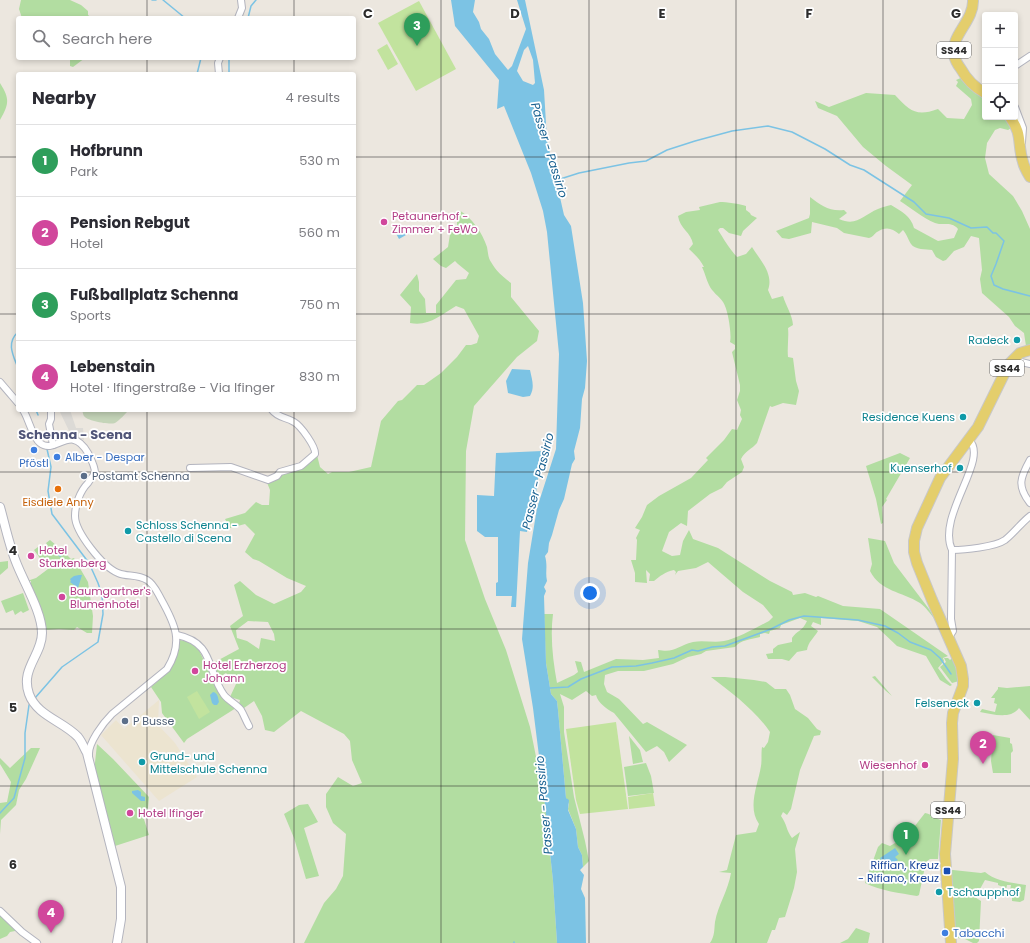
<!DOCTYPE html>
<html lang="en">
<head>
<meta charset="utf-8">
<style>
  :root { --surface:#fff; --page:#f2f2f3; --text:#2b2b33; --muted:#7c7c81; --line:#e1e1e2; --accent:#2563eb }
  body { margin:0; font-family:Poppins,sans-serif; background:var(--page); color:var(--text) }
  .controls { position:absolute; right:12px; top:12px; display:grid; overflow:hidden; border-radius:4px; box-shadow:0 2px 6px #0003 }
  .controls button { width:36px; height:36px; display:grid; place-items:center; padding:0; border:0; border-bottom:1px solid var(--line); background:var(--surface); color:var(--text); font:20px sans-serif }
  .you { position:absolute; left:590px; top:593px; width:14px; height:14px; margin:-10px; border:3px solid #fff; border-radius:50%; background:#1a73e8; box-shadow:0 0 0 6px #1a73e833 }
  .badge { display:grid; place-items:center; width:26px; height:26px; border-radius:50%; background:var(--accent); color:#fff; font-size:13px; font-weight:700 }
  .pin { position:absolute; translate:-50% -33px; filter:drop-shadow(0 1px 2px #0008) }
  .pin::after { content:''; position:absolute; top:21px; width:14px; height:12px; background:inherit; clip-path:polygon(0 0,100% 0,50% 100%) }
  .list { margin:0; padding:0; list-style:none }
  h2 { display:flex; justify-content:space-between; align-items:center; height:52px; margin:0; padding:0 16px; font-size:17px }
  h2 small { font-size:13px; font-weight:400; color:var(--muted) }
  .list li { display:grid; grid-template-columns:26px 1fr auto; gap:12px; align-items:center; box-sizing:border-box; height:72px; padding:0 16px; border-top:1px solid var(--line) }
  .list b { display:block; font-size:15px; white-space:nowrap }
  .list p { margin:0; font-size:13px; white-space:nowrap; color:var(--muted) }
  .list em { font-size:13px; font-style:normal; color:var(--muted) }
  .icon { flex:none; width:22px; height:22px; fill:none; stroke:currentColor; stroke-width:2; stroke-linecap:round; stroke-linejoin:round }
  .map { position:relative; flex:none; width:1030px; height:943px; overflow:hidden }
  .search { position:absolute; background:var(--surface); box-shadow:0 2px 6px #0003; left:16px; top:16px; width:340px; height:44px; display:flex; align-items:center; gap:10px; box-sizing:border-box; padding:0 14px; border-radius:4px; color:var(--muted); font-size:15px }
  .panel { position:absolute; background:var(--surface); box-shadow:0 2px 6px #0003; left:16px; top:72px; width:340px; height:340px; border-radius:4px }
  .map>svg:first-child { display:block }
</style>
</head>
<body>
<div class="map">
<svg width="1030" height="943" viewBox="0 0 1030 943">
  <rect width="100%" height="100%" fill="#ece7df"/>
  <polygon fill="#ece4d0" points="159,700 158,725 175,743 197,777 159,801 101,735 116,720 124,729"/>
  <g fill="#b2dda1" fill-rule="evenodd">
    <polygon points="21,0 70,0 81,5 88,11 88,15 92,18 22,18 19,9"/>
    <polygon points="70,58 85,58 73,67 70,66"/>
    <path d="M963,77L985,93V117H1010L1013,127L1008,130L1000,128L995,130L987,143L985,158L989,174L1013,196L1022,211L1030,229V345L1026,346L1024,333L1015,326L1009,317L982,293L980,279L982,270L979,238L971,236L964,247L954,251L946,260L943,261L936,257L932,250C926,249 915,250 911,244C908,239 907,235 903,230L899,234C892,228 886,226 877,232C874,234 873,237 869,238L844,233L837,228L812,222L811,233L789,239L782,238L776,231L809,218L810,214V197C820,205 830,212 844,210L847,213L839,219C857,227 863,215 878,209C882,207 887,206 891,205C901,211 911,216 914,228L938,241L954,238L958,229C951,221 943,226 935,223C923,218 911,208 900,201L912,185L886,166L863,147L837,116L818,108L815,101L829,107L866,93L895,95C910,111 916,117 938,109L947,118L964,119L972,105L971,99L956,86L958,82L956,80Z"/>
    <path d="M0,83C10,99 9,104 0,120Z"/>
    <path d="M720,202C726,202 740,204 746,206V210L750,213L751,215L757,218L743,231L741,236L729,233L723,228H720L718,230C723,238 731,251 737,257L746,254L752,247C760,260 774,274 768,290L772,299L783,296C786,306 792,314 793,325L788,328C789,338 787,347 788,357L793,358L796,381L799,391L796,405L783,403L772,407L770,406L757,443C752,449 745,451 741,459L744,467L742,472L727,482L722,488L710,494L688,511L687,526L681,523L669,532L662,551L672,556L680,555L683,541L689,530L693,539L718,548L770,581L792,592L793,595L805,593L816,597L818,596L843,606L880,609L948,656L943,658L944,661L938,668L946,679L952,685L950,686L940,680L926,656L897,646L877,627L858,621L821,618V625L813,622L811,626L818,631C814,638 808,642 807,650L797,652L789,661L782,659H768L766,654L773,653V649L778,645L792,642V638C797,630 802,632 807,621L800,618L781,625L780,628L770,631L769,634L765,633L760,634V637C752,639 740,640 735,647L706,651L701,654L688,657L673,664L644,671H618L605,675L604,684L607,692L619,699L643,724L647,722L687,745L669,762L664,752L657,746L646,752L614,713C607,709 598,703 596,695L592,696L586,691L572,700L560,694L564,707V732L574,797L585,841L589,861L583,867L582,855L578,847L576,829L568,809L569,804L566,798L558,710L557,701L551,694L546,663L544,614H553C550,637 553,661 557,683L574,675L578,672L575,661L581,662L584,672L616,659L643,660L659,658L658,650C676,653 677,646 693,642C703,640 714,643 724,641C737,639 757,627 769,621L773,617L763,605L743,592L708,562L696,568L678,571L675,575L676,572L674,570C665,572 660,576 654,581H649L650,574L646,570L647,583L635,582V573L631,560H636L637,540L636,538L640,530L635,528L642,517L647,505L659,496L691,478L708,460L706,458L724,440L732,429L737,430L742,419L740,415L741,410L737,400L740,391V385L732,352L735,349V345L730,342C732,335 728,309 723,302C719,296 712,292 709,285C706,279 705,273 702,267H704C700,259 695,255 689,249L693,244C691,232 680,229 678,216L686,212L700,210L699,207Z"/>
    <path d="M459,210C472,218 482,232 487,247C488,252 488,258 491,262C496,271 503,277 511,283V297L539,331L537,341L517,357L474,406L466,451L465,540L485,599L506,650L530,727L544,796L553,881L557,943H304L324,903L336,889L343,876L346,834L333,823L326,807V794L338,777L353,786L362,783L352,760L350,741L344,734L301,711L274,732L265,730L262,716L254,701L244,708L239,704L240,700L230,697L236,684L226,673L218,678L213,663L239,649L230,626L243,616L234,585L240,581L256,595L274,604L301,592L306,586L287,578L259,561L253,559L245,552L255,534L245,524L230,528L225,519L245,513L256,502L262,505H269L270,490L266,480L294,468L316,451L320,467L328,474L332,472H349L371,467L381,421L398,401L402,400L417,385H424L441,373L457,357L466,345H471L477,343L479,336L464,309L456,306C441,315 428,327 410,323L411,307L400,295L417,274L419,282V291L425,299L426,313H436V305L456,280L466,279L469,273L458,264L455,261L446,268L441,266L433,259L448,247L451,228L457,225V220L454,213ZM248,621L268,622L274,634L275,641L261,638L259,649L247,641L237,638L236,630Z"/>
    <polygon points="900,453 910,458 886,499 887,500 882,507 883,523 881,524 876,499 866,466"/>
    <path d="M868,538L885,541L894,563L929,609L935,619C930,614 926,607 920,603C901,591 881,592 870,571L872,564Z"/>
    <polygon points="50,540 63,551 71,559 74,558 88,582 93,616 92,633 87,633 77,627 74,630 59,629 44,630 31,586 31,581 27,581 36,578 48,569 34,550 38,547 42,551 48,546 46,543"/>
    <polygon points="8,561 8,568 0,575 0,562"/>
    <polygon points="23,593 29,610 23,613 21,611 15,615 13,610 6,613 1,601"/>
    <polygon points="180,640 191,642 199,650 212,678 236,708 187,739 184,743 162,713 161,702 151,687 168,672 174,662"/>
    <polygon points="944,658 948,658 950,660 952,658 958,674 959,681 952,683 940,667 946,662"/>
    <polygon points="875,676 892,696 886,691 872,677"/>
    <path d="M711,677H725L754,680L766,682L775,689H786L790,695L795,709L808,718L817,729L821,731L820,735L814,736L800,770L791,809L787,815L783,812L781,816C787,824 786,830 792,838L800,832L795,849L797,872L794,888L785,917L779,918L775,930H772L767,943H710C715,935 714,930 715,922C718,905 728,891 731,873L719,872L727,870L736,835L756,832L759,824C747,807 758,785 761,766C762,760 761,754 762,747L764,748L768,742L770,732C754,709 733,694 711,677Z"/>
    <path d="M1030,686V720L1019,708C1011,720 992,714 980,712L982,709L995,712L997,704L994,703L995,698H991L998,689V687L1007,688Z"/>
    <polygon points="993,735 1010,738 1010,743 1012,744 1013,751 1011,753 1011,773 993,773 991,761"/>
    <polygon points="629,736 640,750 643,762 633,764"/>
    <polygon points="97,744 113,759 149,797 148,808 142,813 149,835 115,846 94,772"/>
    <polygon points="31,748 40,748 26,779 19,790 16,805 1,820 0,834 0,803 7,802 11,782 0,764 0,758 10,768"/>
    <polygon points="646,763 651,776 654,793 628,796 624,767"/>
    <polygon points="308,804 318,822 304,828 319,876 306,879 294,838 284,814 299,805"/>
    <path d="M925,813C931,814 935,818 941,820L938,859H930L926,862L919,895L917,896C900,893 881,891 865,883L878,847L882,843L890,846L907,836Z"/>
    <path d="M948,870H953L981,873L985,872C995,881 1013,883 1026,885L1024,900L1020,902L1012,901V897L1009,896L1011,885H1007L1006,890L1003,889V887L998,885V883L985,880L980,889L977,888L973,896L981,901L979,941L977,943H973L965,939L950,937Z"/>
    <polygon points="0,911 20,930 10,932 7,936 0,939"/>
    <polygon points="856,928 870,933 868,943 840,943 848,939"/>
  </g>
  <path fill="#c4d4b8" d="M82,410H129C125,414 120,420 115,423C110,425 87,421 84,416C83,415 83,412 82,410Z"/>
  <g fill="#c2e39e">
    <polygon points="419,1 456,69 416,91 378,23"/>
    <polygon points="387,44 398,64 388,70 377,50"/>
    <polygon points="197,691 210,712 199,719 187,697"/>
    <polygon points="616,722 628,809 580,814 576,800 566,729"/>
    <polygon points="653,793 655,806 629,809 628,797"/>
  </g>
  <polygon fill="#dcdad6" points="59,410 70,410 76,428 83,428 84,440 76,437 72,437"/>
  <g fill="#7cc3e4" fill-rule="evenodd">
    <path d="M451,0H475L473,12L479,22L481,29L489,39L495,54L508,70L512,66L526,29L517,0H525L544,90L547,140L564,215L571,226L583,303L587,361L585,388L582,399L580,428L574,451L575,459L572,464L564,499L559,510L552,535L549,543L548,552L545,556C548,566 545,572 547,581L544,587L546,591L544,596L546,663L551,694L557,701L558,710L566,798L569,800L568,810L576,829L578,847L582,855L583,867L580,870L584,875L581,889L585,898L586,943H557L553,881L544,796L533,708L522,639L528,563L537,508L556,449L559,354L547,232L543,211L531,173L504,106L497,109L499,80L455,26ZM528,46L533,60L535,83L533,85L523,81L517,71L524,50Z"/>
    <polygon points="400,225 406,235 399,239 393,228"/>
    <path d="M512,369L530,370C532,380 535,387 530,396L523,397L508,393L506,381Z"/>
    <polygon points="542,451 536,493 527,532 520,531 516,607 511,607 512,596 496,596 496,583 498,582 498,537 485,537 477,531 477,495 494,496 496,453"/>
    <polygon points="56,546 63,554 60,557 57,554 53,553 52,549"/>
    <polygon points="79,575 82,575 78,588 70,582 71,581 70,579 74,576"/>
    <path d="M213,692C218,693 218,698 219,702L217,705H214L212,703L210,695Z"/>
    <polygon points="138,790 141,792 141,796 145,797 145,801 141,801 132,793 132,791"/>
    <polygon points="895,848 899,854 895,857 898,860 886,868 880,858"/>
  </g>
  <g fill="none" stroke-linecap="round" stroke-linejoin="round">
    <g stroke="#7cc3e4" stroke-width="1.5">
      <polyline points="152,0 156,0"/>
      <polyline points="163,0 185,18"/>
      <polyline points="248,18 251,6 256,0"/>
      <polyline points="197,74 201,58"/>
      <polyline points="229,74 229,58"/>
      <polyline points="554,181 579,173 629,163 646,161 667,150 695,141 732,131 768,126 792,132 825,149 850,165 864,170 914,202 926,214 949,218 971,228 987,227 993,233 996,233 1004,241 996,264 991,276 994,285 1003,289 1030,296"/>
      <path d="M18,332C6,343 13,355 18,368"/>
      <polyline points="36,410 38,415"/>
      <polyline points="550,688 568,687 581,679 612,667 636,666 652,663 674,658 692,650 698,651 712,647 725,646 771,629 789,620 804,616 858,620 885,626 898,633 910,642 931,650 940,658 951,674"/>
      <polyline points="35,698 62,667 98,642 103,614 102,595 98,583 89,563 52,514 48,491 51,467 47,449"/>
      <polyline points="0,813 14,798 25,758 25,733 29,705 31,703"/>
      <polyline points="514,943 514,942"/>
    </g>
    <g stroke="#b3b4be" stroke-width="8">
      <g id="minor">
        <polyline points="238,18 242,8 241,0"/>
        <polyline points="1015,66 1030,56"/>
        <polyline points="219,74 218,63 220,58"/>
        <polyline points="1015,107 1023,128 1022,142"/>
        <polyline points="1013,360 1030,364"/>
        <polyline points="0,382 18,403"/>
        <path d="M23,410C29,419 32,437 40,443C56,456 70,422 88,453C91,459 95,466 95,473C93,477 90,479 88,483C80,491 75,505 75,516C75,532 103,567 118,573C127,577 137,574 147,580C154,584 157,592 161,599C175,624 184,642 167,669L112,714C103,723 88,743 89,755"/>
        <polyline points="51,410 51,419 49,424 53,445"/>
        <path d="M1030,460C1020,478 1017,486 1030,503"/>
        <path d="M190,468L231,467L268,480L277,476L280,472L301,466L315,454C316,447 301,426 294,422C286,417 278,418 272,410"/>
        <path d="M952,550C964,550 995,547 1005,540C1014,533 1021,523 1030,516"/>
        <path d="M177,635C215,643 206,670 224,695C229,701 236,704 241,710C244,715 246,721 249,726"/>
        <path d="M949,637L953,631L951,619L952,550C936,516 990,459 969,440"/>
        <polyline points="0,911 22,932 37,943"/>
      </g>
    </g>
    <g stroke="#b3b4be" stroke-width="10">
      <path id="tertiary" d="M0,507C5,525 9,545 16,562C24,583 42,612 42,633C42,655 20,669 29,694C37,716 63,721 78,737C82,742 84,748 87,753L121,887V919L117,943"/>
    </g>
    <g stroke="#c8c8c8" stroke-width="12">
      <g id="primary">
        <path d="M973,0C974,21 950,36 954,55C955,60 958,65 961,69C967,80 974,87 985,93"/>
        <path d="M1010,117C1023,135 1017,143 1023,162C1024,167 1027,172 1030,177"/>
        <polyline points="951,943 945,854 953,759 952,723 953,713 963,686 963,679 961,666 932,600 917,563 914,552 914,541 917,528 940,478 978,427 1009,364 1020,353 1030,350"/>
      </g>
    </g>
    <use href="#minor" stroke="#fff" stroke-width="6"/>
    <use href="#tertiary" stroke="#fff" stroke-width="8"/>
    <use href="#primary" stroke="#e4ce6c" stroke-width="10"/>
  </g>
  <path fill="none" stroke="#2c2c2c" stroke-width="1" stroke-opacity="0.55" d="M147,0V18M294,0V18M441,0V943M589,0V943M736,0V943M883,0V943M147,58V74M294,58V74M0,157H18M354,157H1030M0,314H18M354,314H1030M147,410V943M294,410V943M0,472H1030M0,629H1030M0,786H1030"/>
  <g fill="#d1479c" stroke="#fff" stroke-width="1.5">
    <circle cx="384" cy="222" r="4"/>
    <circle cx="31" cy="556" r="4"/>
    <circle cx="62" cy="597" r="4"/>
    <circle cx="195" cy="671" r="4"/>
    <circle cx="925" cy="765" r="4"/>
    <circle cx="130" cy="813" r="4"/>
  </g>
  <g fill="#0f9aa8" stroke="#fff" stroke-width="1.5">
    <circle cx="1017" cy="340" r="4"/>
    <circle cx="963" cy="417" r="4"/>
    <circle cx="960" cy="468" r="4"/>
    <circle cx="128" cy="531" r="4"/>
    <circle cx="977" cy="703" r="4"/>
    <circle cx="142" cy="762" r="4"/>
    <circle cx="939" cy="892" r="4"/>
  </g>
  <g fill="#3f7fe0" stroke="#fff" stroke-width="1.5">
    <circle cx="34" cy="450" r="4"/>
    <circle cx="57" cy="457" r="4"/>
    <circle cx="945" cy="933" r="4"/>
  </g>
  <g fill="#5c6f8a" stroke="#fff" stroke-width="1.5">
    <circle cx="84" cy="476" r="4"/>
    <circle cx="125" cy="721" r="4"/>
  </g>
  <circle fill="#e8710a" stroke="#fff" stroke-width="1.5" cx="58" cy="489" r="4"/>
  <rect fill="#1a4fb4" stroke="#fff" stroke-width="1.5" x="943" y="867" width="8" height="8" rx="2"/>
  <g text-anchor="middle" stroke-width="3.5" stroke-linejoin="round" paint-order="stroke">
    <g fill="#fff" stroke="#6b6b6b" stroke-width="1">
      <rect x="937" y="42" width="34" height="16" rx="3"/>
      <rect x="990" y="360" width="34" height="16" rx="3"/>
      <rect x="931" y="802" width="34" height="16" rx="3"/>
    </g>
    <g font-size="10" font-weight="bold" fill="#2c2c2c">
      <text x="954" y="54">SS44</text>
      <text x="1007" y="372">SS44</text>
      <text x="948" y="814">SS44</text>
    </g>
    <g font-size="11" fill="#b23c85" stroke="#fff" text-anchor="start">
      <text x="392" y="220">Petaunerhof -<tspan x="392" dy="13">Zimmer + FeWo</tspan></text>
      <text x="39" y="554">Hotel<tspan x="39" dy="13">Starkenberg</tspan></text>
      <text x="70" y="595">Baumgartner's<tspan x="70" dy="13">Blumenhotel</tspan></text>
      <text x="203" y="669">Hotel Erzherzog<tspan x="203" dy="13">Johann</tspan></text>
      <text x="917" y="769" text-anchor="end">Wiesenhof</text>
      <text x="138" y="817">Hotel Ifinger</text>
    </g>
    <g font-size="11" fill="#0d838f" stroke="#fff" text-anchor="end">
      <text x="1009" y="344">Radeck</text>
      <text x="955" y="421">Residence Kuens</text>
      <text x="952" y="472">Kuenserhof</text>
      <text x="136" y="529" text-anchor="start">Schloss Schenna -<tspan x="136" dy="13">Castello di Scena</tspan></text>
      <text x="969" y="707">Felseneck</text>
      <text x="150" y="760" text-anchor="start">Grund- und<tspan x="150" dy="13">Mittelschule Schenna</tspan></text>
      <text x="947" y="896" text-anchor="start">Tschaupphof</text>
    </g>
    <g font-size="11" fill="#366cbe" stroke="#fff" text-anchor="start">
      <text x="65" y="461">Alber - Despar</text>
      <text x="34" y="467" text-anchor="middle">Pföstl</text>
      <text x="953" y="937">Tabacchi</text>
    </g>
    <g font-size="11" fill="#4e5e75" stroke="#fff" text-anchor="start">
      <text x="92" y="480">Postamt Schenna</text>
      <text x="133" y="725">P Busse</text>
    </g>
    <g font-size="11" fill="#c56008" stroke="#fff">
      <text x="58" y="506">Eisdiele Anny</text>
    </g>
    <g font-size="11" fill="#164399" stroke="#fff" text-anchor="end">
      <text x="939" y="869">Riffian, Kreuz<tspan x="939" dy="13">- Rifiano, Kreuz</tspan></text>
    </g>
    <g font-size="12" font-style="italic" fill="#1a6291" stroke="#fff">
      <text transform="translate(549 150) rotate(73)" y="4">Passer - Passirio</text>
      <text transform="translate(538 481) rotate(-76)" y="4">Passer - Passirio</text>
      <text transform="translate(544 805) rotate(-95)" y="4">Passer - Passirio</text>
    </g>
    <g font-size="13" font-weight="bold" fill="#505578" stroke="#fff">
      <text x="75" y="439">Schenna - Scena</text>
    </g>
  </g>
  <g font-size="13" text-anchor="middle" font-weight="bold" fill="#2c2c2c" stroke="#fff" stroke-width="3.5" stroke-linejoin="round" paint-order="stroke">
    <text x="368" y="18">C</text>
    <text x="515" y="18">D</text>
    <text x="662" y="18">E</text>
    <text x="809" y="18">F</text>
    <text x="956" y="18">G</text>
    <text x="13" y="555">4</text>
    <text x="13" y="712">5</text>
    <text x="13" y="869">6</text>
  </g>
</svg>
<div class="controls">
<button>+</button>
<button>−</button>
<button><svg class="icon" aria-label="locate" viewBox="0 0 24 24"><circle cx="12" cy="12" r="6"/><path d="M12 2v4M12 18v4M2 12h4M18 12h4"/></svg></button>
</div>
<div class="you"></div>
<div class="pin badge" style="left:906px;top:855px;background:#2e9e5b">1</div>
<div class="pin badge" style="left:983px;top:764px;background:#d1479c">2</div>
<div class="pin badge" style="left:417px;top:46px;background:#2e9e5b">3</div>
<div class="pin badge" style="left:51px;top:933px;background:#d1479c">4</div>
<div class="search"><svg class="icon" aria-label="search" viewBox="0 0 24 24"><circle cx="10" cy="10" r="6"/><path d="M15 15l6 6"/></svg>Search here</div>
<section class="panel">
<h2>Nearby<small>4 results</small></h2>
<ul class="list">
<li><span class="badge" style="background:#2e9e5b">1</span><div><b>Hofbrunn</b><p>Park</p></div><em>530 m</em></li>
<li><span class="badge" style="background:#d1479c">2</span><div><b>Pension Rebgut</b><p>Hotel</p></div><em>560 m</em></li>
<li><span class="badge" style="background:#2e9e5b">3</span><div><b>Fußballplatz Schenna</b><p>Sports</p></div><em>750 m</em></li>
<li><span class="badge" style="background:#d1479c">4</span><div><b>Lebenstain</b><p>Hotel · Ifingerstraße - Via Ifinger</p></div><em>830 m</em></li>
</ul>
</section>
</div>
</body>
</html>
